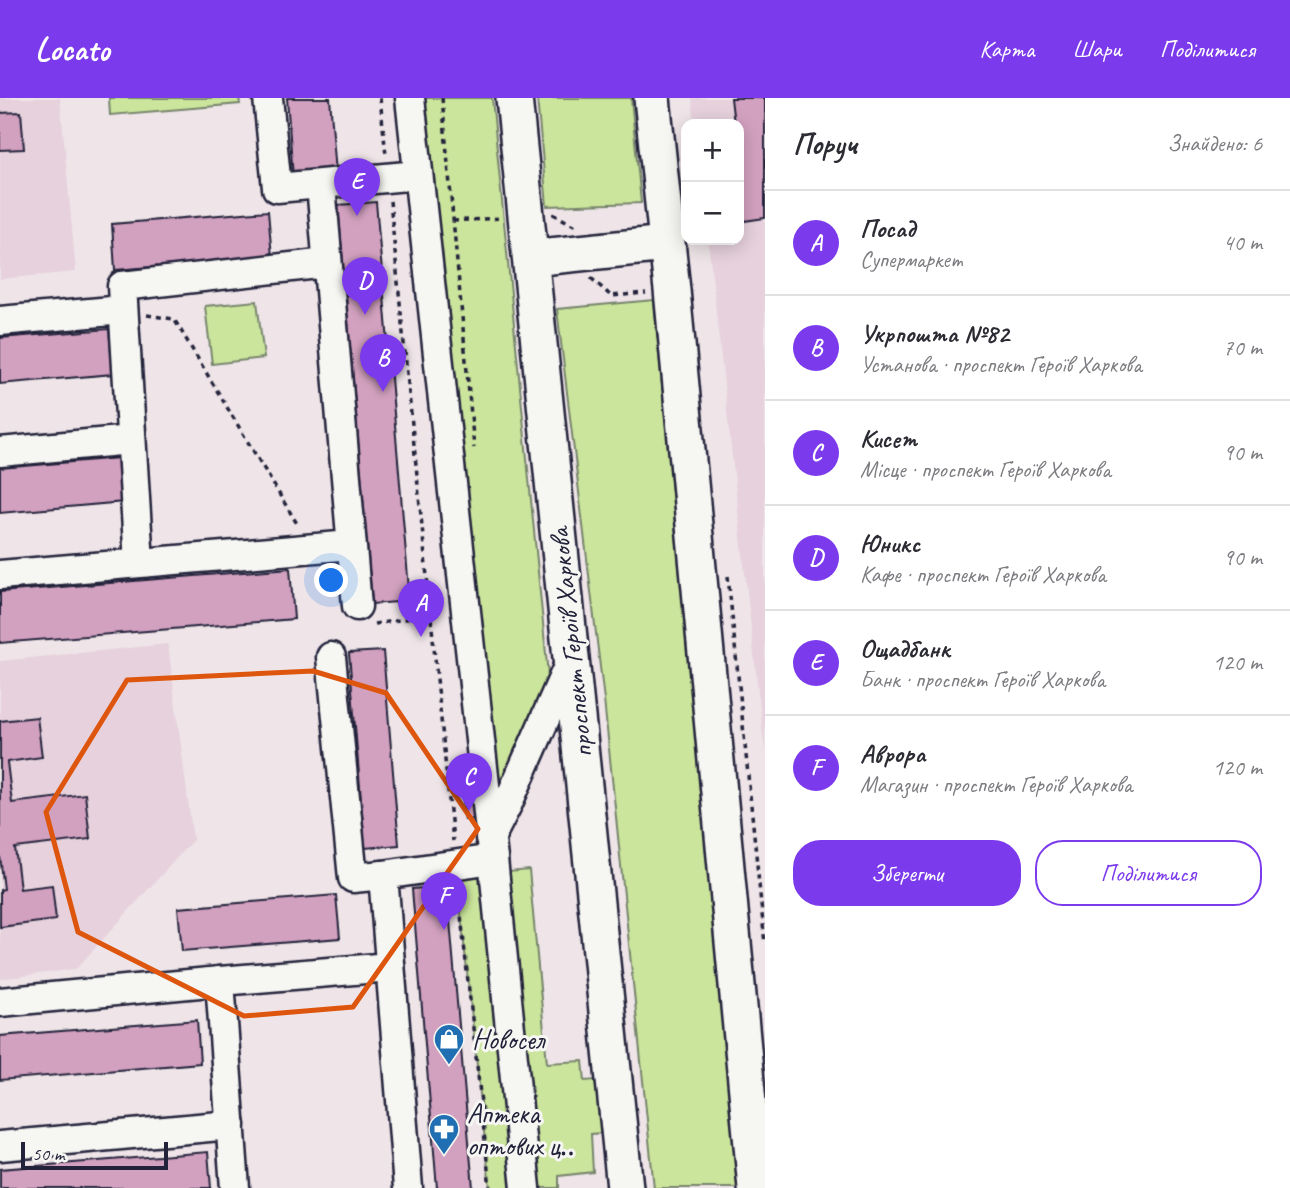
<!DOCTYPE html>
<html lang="uk">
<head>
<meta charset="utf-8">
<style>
  :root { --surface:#fff; --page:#f2f2f3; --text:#2b2b33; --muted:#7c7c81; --line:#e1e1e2; --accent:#7c3aed }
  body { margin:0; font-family:Caveat,sans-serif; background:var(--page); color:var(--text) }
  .controls { position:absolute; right:21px; top:21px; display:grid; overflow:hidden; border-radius:14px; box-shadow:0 4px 18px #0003 }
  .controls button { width:63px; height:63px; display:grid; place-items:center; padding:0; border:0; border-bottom:2px solid var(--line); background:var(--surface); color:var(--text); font:35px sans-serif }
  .scale { position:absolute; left:21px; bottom:18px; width:147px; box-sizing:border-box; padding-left:7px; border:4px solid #22223b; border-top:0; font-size:19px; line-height:24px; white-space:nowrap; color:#22223b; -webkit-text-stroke:5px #f6f6f2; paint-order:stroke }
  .you { position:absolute; left:332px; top:483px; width:24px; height:24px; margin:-18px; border:5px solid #fff; border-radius:50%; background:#1a73e8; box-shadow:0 0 0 10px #1a73e833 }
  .badge { display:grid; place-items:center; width:46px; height:46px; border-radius:50%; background:var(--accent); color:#fff; font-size:23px; font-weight:700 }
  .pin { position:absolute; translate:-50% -58px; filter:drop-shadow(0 2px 4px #0008) }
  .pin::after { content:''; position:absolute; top:37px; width:24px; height:21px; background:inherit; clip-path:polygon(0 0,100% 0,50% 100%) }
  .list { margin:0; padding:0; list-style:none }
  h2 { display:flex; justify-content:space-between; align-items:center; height:91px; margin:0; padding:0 28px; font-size:30px }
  h2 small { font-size:23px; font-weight:400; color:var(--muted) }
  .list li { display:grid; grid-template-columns:46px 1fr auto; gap:21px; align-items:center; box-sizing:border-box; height:105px; padding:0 28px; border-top:2px solid var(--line) }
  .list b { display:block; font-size:26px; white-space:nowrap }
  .list p { margin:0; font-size:23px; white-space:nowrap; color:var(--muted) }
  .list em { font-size:23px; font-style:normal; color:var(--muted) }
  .actions { display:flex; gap:14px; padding:21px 28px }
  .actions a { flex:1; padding:16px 0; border:2px solid var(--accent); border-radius:28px; text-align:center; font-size:24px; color:var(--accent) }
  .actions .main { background:var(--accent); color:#fff }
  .map { position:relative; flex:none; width:765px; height:1090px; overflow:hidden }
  header { display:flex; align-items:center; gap:42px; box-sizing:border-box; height:98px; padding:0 35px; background:var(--accent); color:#fff }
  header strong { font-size:33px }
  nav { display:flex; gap:38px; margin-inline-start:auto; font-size:24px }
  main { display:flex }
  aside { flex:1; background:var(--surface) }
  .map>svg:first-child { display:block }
</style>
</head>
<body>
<header>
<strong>Locato</strong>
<nav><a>Карта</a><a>Шари</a><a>Поділитися</a></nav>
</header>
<main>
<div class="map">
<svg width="765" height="1090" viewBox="0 0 765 1090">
  <rect width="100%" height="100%" fill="#efe5e8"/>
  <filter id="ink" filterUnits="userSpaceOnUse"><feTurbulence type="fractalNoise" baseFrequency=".0143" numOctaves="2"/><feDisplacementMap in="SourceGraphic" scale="14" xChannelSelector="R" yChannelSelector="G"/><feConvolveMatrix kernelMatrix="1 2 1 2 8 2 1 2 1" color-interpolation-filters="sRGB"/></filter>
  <g filter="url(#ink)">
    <g fill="#e6d1dc">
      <polygon points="0,0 60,0 76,174 0,181"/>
      <polygon points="692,0 765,0 765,656 708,142 739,142 739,26 695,26"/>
      <polygon points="168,546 193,742 76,871 0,881 0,563"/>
    </g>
    <g fill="#cbe59c" stroke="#76846c" stroke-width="2">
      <polygon points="109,0 239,0 240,6 110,17"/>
      <polygon points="417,0 492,0 548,577 495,703"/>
      <polygon points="537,0 631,0 641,105 547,108"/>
      <polygon points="654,202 738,1090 654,1090 604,602 557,211"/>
      <polygon points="257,203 264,260 212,266 205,208"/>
      <polygon points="529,772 547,965 583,963 585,983 596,982 602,1035 591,1036 593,1074 559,1078 559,1090 490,1090 457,779"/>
    </g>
    <g fill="#d2a1bf" stroke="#22223b" stroke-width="2">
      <polygon points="287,0 330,0 336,75 293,79"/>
      <polygon points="731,0 765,0 765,120 744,123 739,73 739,26 734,26"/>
      <polygon points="21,14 24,51 0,52 0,15"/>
      <polygon points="376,104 410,503 372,506 338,107"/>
      <polygon points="268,113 272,159 115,172 112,126"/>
      <polygon points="109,231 113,276 0,286 0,240"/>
      <polygon points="120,360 124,404 0,415 0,370"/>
      <polygon points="290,470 294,521 0,545 0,494"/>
      <polygon points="383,553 399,747 365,750 349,555"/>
      <polygon points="37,619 42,659 7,664 12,705 85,696 90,741 15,750 20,791 52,787 56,822 0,829 0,792 4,791 0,758 0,623"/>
      <polygon points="474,704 476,721 465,722 463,705"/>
      <polygon points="447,788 473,1090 437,1090 412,791"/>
      <polygon points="336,797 340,840 182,853 178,810"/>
      <polygon points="197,922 200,965 0,982 0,938"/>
      <polygon points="208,1054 211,1090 0,1090 0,1071"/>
    </g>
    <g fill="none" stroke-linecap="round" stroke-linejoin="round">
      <g stroke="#22223b" stroke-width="33">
        <g id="minor">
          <polyline points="268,0 277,90 418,77"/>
          <polyline points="410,0 493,761 526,1090"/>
          <polyline points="321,87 357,508"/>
          <polyline points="0,223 123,212"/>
          <polyline points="0,354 131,342"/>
          <polyline points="139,465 122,188 327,165"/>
          <polyline points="0,477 351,447"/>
          <polyline points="331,559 353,780 383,777"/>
          <polyline points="490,740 508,705 571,562"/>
          <polyline points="0,904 220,883"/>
          <polyline points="0,1048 231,1027"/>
          <polyline points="235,1090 220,883 390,869"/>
          <polyline points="408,1090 383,777 493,761"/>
        </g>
      </g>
      <g stroke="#22223b" stroke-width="40">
        <g id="major">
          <polyline points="514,0 625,1090"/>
          <polyline points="652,0 672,192 756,1090"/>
          <polyline points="531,160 666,146"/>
        </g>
      </g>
      <g stroke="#22223b" stroke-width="3.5" stroke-dasharray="5 5" stroke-linecap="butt">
        <polyline points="380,0 386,57"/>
        <polyline points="442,0 474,350"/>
        <polyline points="390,103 453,743"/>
        <polyline points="553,116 576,128"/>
        <polyline points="453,123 500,120"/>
        <polyline points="591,180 611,198 646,195"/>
        <polyline points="147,217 174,221 299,429"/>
        <polyline points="728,478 765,846"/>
        <polyline points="374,526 442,515"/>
        <polyline points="458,789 490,1090"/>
      </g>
      <use href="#minor" stroke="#f6f6f2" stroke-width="28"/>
      <use href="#major" stroke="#f6f6f2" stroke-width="35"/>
    </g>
  </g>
  <path fill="none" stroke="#de560e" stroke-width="5" stroke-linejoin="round" d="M313,573L386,595L478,731L353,909L244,918L78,834L46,714L127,582Z"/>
  <defs>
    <g id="shop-pin" transform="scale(1.575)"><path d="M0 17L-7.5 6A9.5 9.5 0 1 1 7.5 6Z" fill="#1f6fb2" stroke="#f6f6f2"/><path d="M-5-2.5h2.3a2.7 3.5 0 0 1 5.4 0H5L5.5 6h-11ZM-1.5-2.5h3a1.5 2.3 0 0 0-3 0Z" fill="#fff"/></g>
    <g id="pharmacy-pin" transform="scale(1.575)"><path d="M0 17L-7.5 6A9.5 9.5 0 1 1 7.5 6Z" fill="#1f6fb2" stroke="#f6f6f2"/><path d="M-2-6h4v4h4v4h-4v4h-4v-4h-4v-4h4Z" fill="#fff"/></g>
  </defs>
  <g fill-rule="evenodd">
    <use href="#shop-pin" x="449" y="941"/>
    <use href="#pharmacy-pin" x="444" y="1031"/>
  </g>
  <g text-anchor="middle" stroke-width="6" stroke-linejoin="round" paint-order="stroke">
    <g font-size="28" fill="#22223b" stroke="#f6f6f2">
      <text transform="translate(570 545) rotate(-96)" y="10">проспект Героїв Харкова</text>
    </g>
    <g font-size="28" fill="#22223b" stroke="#f6f6f2" text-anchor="start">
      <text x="472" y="951">Новосел</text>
      <text x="467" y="1025">Аптека<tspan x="467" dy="32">оптових ц‥</tspan></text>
    </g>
  </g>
</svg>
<div class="controls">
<button>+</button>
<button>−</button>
</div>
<div class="scale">50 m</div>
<div class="you"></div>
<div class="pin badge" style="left:421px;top:539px">A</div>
<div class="pin badge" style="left:383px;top:294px">B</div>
<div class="pin badge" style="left:469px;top:713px">C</div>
<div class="pin badge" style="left:365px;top:217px">D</div>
<div class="pin badge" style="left:357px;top:118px">E</div>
<div class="pin badge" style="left:444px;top:832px">F</div>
</div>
<aside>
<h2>Поруч<small>Знайдено: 6</small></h2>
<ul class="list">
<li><span class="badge">A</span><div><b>Посад</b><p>Супермаркет</p></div><em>40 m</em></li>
<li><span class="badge">B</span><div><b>Укрпошта №82</b><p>Установа · проспект Героїв Харкова</p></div><em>70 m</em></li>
<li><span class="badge">C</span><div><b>Кисет</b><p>Місце · проспект Героїв Харкова</p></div><em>90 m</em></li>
<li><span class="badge">D</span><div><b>Юникс</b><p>Кафе · проспект Героїв Харкова</p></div><em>90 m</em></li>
<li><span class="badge">E</span><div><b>Ощадбанк</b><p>Банк · проспект Героїв Харкова</p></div><em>120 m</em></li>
<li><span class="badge">F</span><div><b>Аврора</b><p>Магазин · проспект Героїв Харкова</p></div><em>120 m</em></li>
</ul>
<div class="actions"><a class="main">Зберегти</a><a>Поділитися</a></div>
</aside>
</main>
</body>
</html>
